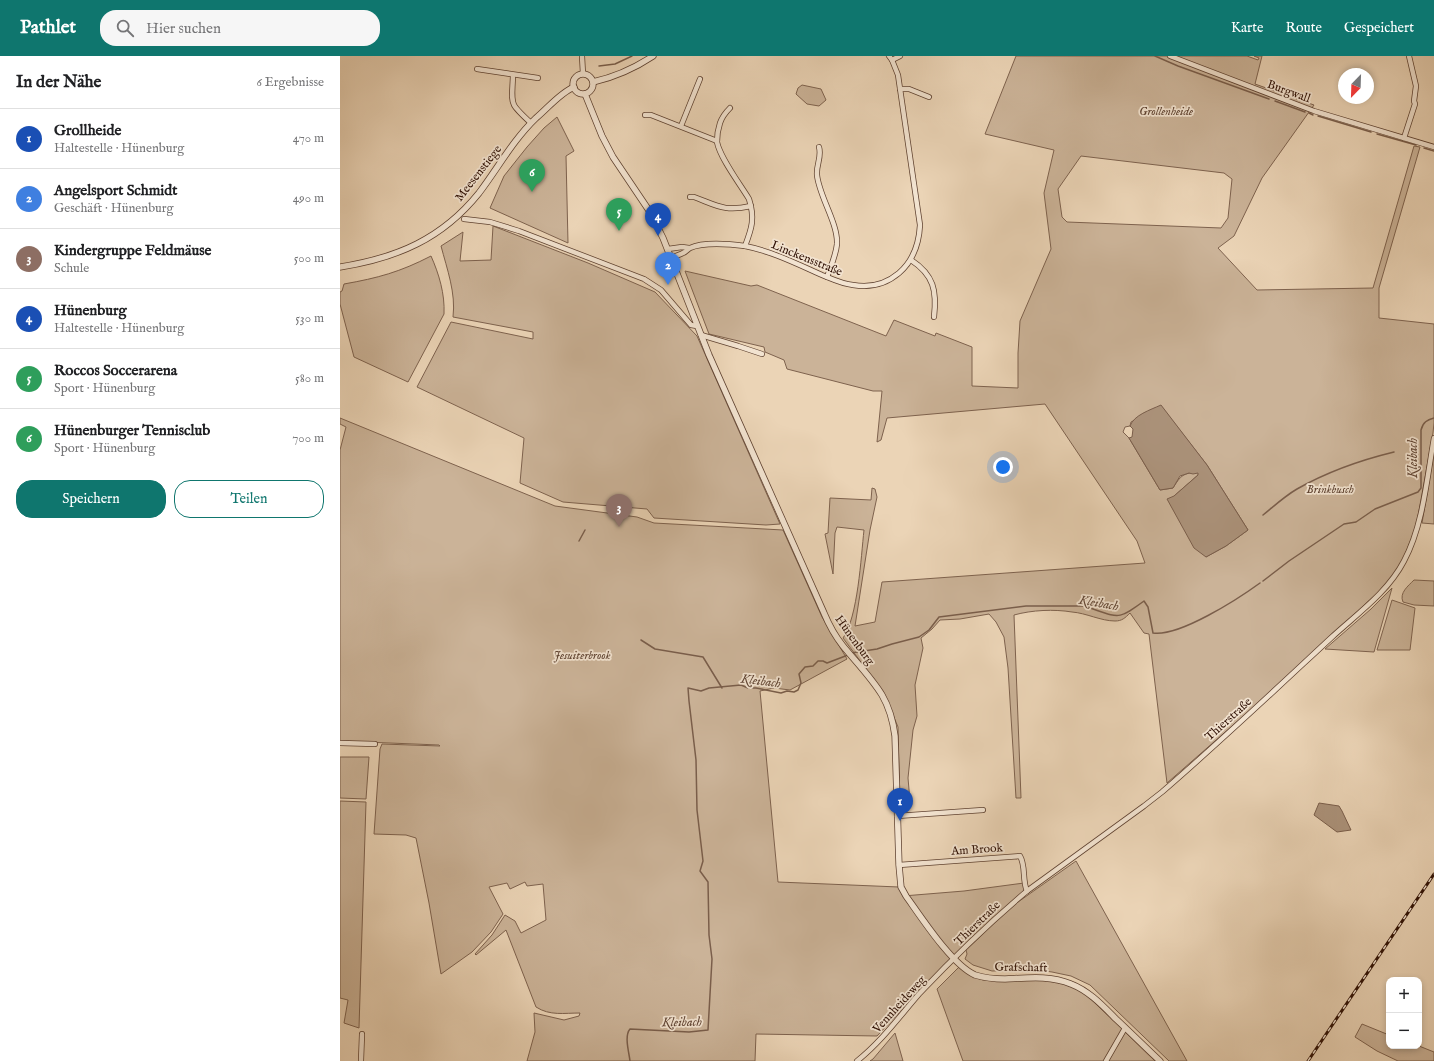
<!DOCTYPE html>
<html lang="de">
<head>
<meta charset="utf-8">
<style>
  :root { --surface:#fff; --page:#f6f6f6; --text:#202124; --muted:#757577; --line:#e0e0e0; --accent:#0f766e }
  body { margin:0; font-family:"IM FELL English",serif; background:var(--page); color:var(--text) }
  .controls { position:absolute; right:12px; bottom:12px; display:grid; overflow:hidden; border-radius:8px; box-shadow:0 2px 6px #0003 }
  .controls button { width:36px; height:36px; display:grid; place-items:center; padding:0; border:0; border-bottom:1px solid var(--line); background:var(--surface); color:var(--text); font:20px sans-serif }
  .compass { position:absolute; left:998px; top:12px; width:36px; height:36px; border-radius:50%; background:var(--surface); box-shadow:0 2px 6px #0003; rotate:203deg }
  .you { position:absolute; left:663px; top:411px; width:14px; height:14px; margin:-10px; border:3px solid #fff; border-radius:50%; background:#1a73e8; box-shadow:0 0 0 6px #1a73e833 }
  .badge { display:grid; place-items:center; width:26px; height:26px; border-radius:50%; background:var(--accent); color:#fff; font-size:13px; font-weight:700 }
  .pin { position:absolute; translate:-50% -33px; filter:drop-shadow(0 1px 2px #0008) }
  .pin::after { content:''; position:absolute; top:21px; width:14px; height:12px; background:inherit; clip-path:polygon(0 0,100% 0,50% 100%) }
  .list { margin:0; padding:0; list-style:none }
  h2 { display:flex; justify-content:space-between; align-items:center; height:52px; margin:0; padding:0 16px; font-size:17px }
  h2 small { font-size:13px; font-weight:400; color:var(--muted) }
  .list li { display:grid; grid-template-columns:26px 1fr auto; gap:12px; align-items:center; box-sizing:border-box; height:60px; padding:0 16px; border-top:1px solid var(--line) }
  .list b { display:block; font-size:15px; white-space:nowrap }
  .list p { margin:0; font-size:13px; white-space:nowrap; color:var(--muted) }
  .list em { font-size:13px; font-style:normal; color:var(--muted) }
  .actions { display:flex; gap:8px; padding:12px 16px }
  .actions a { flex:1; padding:9px 0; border:1px solid var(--accent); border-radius:16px; text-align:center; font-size:14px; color:var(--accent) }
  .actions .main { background:var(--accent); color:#fff }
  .icon { flex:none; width:22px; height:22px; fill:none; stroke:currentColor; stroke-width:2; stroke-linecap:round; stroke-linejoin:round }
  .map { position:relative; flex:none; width:1094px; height:1005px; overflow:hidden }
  header { display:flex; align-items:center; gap:24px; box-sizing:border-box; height:56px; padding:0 20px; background:var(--accent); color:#fff }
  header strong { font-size:19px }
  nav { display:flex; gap:22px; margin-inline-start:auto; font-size:14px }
  .search { width:280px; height:36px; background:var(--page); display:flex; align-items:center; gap:10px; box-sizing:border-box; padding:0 14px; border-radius:16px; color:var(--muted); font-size:15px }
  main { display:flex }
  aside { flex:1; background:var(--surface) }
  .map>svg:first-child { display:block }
</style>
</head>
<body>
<header>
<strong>Pathlet</strong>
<div class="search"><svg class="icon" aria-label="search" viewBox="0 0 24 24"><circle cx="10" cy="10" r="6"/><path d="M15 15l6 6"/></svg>Hier suchen</div>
<nav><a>Karte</a><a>Route</a><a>Gespeichert</a></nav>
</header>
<main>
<aside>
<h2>In der Nähe<small>6 Ergebnisse</small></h2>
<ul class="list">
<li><span class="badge" style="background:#1a4fb4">1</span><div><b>Grollheide</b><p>Haltestelle · Hünenburg</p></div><em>470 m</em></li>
<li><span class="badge" style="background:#3f7fe0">2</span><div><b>Angelsport Schmidt</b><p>Geschäft · Hünenburg</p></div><em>490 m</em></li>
<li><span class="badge" style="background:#8d6e63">3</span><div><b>Kindergruppe Feldmäuse</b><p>Schule</p></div><em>500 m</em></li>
<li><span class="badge" style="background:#1a4fb4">4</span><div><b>Hünenburg</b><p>Haltestelle · Hünenburg</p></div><em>530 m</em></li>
<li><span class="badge" style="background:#2e9e5b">5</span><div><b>Roccos Soccerarena</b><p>Sport · Hünenburg</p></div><em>580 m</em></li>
<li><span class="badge" style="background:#2e9e5b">6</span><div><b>Hünenburger Tennisclub</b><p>Sport · Hünenburg</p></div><em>700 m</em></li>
</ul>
<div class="actions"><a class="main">Speichern</a><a>Teilen</a></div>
</aside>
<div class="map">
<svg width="1094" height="1005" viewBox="0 0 1094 1005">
  <rect width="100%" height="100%" fill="#ebd4b6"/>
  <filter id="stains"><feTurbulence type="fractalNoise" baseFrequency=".005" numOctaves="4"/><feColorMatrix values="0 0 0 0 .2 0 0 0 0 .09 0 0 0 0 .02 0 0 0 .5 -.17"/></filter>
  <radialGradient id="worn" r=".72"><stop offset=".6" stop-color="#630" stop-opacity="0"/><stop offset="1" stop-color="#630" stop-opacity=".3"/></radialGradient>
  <g fill="#cbb398" stroke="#7e624e" fill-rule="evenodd">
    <path d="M676,0H907L918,4L919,2L914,0H922L915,28L974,49L922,122L894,180L878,192L917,234L1033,232L1074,90L1080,91L1039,232V262L1094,268V367L1093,377L1076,471L1062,506L1047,528L907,657L827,727L809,578L804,577L790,557C785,562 782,565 775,565C761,565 746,557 732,556C714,553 692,554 674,559L681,742H676L668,612L664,581L656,566L649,558L620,563L600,564L592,573L581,582L583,592L575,629L577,660L573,674L568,722L570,745L560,746L558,671L544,637L503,582C518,561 521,501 524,474L497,471L495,477L493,518L485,478L488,477L490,442L531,444L532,432L535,433L537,441L530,474L515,570L535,566L542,526L805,507L797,485L705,348L547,362L541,384L537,386L542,335H533L447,313L444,304L425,296L424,291L369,278L345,215L411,230L417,229L546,280L554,264L595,280L596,277L632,291V330L678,332V297L680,265L711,193L704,137L714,94L645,78ZM741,100L884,117L892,123L888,162L881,172L727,166L722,161L718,133ZM821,350L867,409L908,474L886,490L866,501L834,440L858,419L859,416C843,417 841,419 833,432L820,434L789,382L783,376L785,371L790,370L791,366Z"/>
    <polygon points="462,29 481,33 486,44 479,50 467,48 456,38 458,32"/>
    <polygon points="217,61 234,95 226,100 228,187 150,152 164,120 187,91 204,72"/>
    <path d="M153,170L248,207L315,236L357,280L440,468L426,469L314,462L307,453L223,446L180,427L184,382L77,331L111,266L193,283V276L113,261C116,237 107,213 101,190L123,176L120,205L151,204Z"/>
    <path d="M91,200C99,218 105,238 104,258L68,326L14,301L0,248V236L2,235L4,228C38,222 60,216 91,200Z"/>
    <path d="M0,362L215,450L297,461L314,467L443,474L482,561L507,603L450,634L434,632L420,635L438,826L559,831L563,840L624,835L684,827L686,833L609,904L537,980L416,978L415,1005H187L195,976L194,957L224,964L239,960L240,957C224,957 210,960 196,951L166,874L136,899L135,898L152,879L165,859L175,865L181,877L206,864L203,828L187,830L185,826L170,833L167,827L149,831L163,858L151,876L132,896L101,918L89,847L76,782L66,779L34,778L40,693L42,688L100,690L99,689L0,685V394L6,371L0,368Z"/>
    <polygon points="1094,396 1094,468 1082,467"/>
    <path d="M1074,524L1094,525V550L1074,549L1063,546C1059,537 1068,530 1074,524Z"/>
    <polygon points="1052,532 1034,596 985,593 1031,553"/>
    <polygon points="1052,544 1075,552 1070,594 1037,594"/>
    <polygon points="0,701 29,701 26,743 0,742"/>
    <polygon points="0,745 26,746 19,972 4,967 8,944 0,942"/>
    <polygon points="736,805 847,1005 829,1005 750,929 731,920 712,916 698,914 652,915 633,909 625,903 627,898 626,894 671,851"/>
    <polygon points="619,911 632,920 643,924 700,924 715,925 729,929 747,939 815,1005 623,1005 597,933"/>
    <polygon points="1022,968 1049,979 1049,990 1079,990 1094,996 1094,1005 1058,1005 1037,995 1015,981"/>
    <polygon points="555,977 563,1005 530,1005 533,1003"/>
  </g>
  <g fill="#ab927a" stroke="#7a5e4b">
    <path d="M821,349L867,409L908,474L886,490L866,501L854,492L827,443L834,440L858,419V417L853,418L849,417L840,420L833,432L820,434L789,382L792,381L793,373L790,370C794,359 810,354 821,349Z"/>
    <polygon points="979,747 999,750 1002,755 1011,774 997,776 974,759"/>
  </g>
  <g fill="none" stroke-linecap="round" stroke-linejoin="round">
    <g stroke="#7a5e4b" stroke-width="1.5">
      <polyline points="815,0 838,10 929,43"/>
      <polyline points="259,10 275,8 292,0"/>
      <polyline points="935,45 965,56"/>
      <polyline points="969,57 973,59"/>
      <polyline points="978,60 1031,76"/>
      <polyline points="1037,78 1076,89"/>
      <polyline points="1084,92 1094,95"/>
      <path d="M923,459C934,450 945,440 957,433C987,416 1021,404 1054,396"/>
      <polyline points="239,485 245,474"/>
      <path d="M923,525L949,505L1004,468L1016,466L1035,453L1078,436L1081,432V374C1083,366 1087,364 1094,362"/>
      <polyline points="301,584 315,593 363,601 382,632"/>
      <path d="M511,597L537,593L552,588L579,581L589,574L599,561L686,550H747L750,552C780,562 778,564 804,545L808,551L813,577C839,581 898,543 920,527"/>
      <path d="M290,1005C289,996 284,980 290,973L349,976L368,974L372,903L369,879L368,826L360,815L363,805L357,754L356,704L349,645L348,632L361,635L369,632L401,629L408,632H416L441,637L447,635L454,636L458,634L461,627L459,618L465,611L473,610L478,605H483L487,607L508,599"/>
    </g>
    <g stroke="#5f4231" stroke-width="6">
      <g id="minor">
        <polyline points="242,0 243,18"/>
        <polyline points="830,0 974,55 1094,91"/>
        <polyline points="552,4 560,0"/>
        <polyline points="137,13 198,22"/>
        <path d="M173,19C172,49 168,46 191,67"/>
        <polyline points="560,33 569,33 589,41"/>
        <path d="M390,52C385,57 382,61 380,67C378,73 377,80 377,86C380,102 400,128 409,143C415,162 412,172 405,190"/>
        <polyline points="305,59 311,59 377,85"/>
        <polyline points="341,70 360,23"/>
        <polyline points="1064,82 1075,48 1074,45 1076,30 1069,0"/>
        <path d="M479,91C482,101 476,109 477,119C479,140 498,167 497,188C496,199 491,210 487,221"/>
        <path d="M350,141H354C378,150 385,156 411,150"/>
        <polyline points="124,163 150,166 179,175 304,223 321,234 351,269 357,270"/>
        <polyline points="328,193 342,191 349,192"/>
        <path d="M332,202C335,200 339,199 343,197C346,196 348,193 350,192C363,186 390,188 405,190C431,195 457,208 482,219C492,223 502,228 513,229C530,232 546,228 559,217C574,204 579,188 580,169L558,19L552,4L549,0"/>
        <path d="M571,204C594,219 597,235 594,261"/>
        <polyline points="361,279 398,290 422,298"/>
        <polyline points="0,687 35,688"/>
        <polyline points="557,760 643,754"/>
        <path d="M559,809L680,800C686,810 682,824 687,835"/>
        <polyline points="21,1005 22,978"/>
        <path d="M517,1005C541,986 559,961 579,938C613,902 649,867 687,835L804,750L822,736C880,686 936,633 992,581C1017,558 1048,536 1064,505C1083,470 1087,422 1094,382"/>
        <polyline points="766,1005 785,972"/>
      </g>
    </g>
    <g stroke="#5f4231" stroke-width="7">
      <g id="tertiary">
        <circle cx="243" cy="28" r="10"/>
        <path d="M253,26C275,21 295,12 313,0"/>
        <path d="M245,38L262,80L273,101L310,156L323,182L369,299L484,557C489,569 495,580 503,590C516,606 531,621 542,639C549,651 553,665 555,680L559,809L561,831L566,840C581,861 612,909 635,919C645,922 655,923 665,923C687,922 710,919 731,928C749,935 762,949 776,963C791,977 805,991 820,1005"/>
        <path d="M0,211C57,202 102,183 139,137C158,112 173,84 196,62C208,52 220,37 234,31"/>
      </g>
    </g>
    <use href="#minor" stroke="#f2e3d0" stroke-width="4.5"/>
    <use href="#tertiary" stroke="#f2e3d0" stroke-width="5.5"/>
    <g stroke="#301105" stroke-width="3">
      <polyline id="rail" points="968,1005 1094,818"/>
    </g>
    <use href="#rail" stroke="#f2e3d0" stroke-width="1.5" stroke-dasharray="4.5" stroke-linecap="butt"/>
  </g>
  <g text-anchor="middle" stroke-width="3.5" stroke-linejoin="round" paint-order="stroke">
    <g font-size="12" fill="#301105" stroke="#f2e3d0">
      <text transform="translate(949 35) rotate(20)" y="4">Burgwall</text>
      <text transform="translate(138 117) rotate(-52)" y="4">Meesenstiege</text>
      <text transform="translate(467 202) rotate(22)" y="4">Linckensstraße</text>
      <text transform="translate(515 584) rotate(54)" y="4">Hünenburg</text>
      <text transform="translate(888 663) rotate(-42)" y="4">Thierstraße</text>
      <text transform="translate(637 793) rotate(-4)" y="4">Am Brook</text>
      <text transform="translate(637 867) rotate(-44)" y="4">Thierstraße</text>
      <text transform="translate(681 911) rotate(1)" y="4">Grafschaft</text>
      <text transform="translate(559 948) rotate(-48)" y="4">Vennheideweg</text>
    </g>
    <g font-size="12" font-style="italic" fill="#5e4231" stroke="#f2e3d0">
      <text x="826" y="59">Grollenheide</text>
      <text x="990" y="437">Brinkbusch</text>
      <text x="242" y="603">Jesuiterbrook</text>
    </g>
    <g font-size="13" font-style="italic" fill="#614534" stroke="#f2e3d0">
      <text transform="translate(1072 402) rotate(-90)" y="5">Kleibach</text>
      <text transform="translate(759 546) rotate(10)" y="5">Kleibach</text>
      <text transform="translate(421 624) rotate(7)" y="5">Kleibach</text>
      <text transform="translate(342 965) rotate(-1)" y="5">Kleibach</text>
    </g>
  </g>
  <rect width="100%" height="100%" filter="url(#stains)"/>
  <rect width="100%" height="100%" fill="url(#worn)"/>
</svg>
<div class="controls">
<button>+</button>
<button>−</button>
</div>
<svg class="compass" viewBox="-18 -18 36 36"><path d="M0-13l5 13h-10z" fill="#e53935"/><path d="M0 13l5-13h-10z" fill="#757577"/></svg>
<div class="you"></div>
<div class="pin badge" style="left:560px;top:765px;background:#1a4fb4">1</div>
<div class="pin badge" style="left:328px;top:229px;background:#3f7fe0">2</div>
<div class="pin badge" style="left:279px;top:471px;background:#8d6e63">3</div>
<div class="pin badge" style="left:318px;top:180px;background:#1a4fb4">4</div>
<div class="pin badge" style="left:279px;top:175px;background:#2e9e5b">5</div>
<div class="pin badge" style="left:192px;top:136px;background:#2e9e5b">6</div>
</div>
</main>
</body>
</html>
